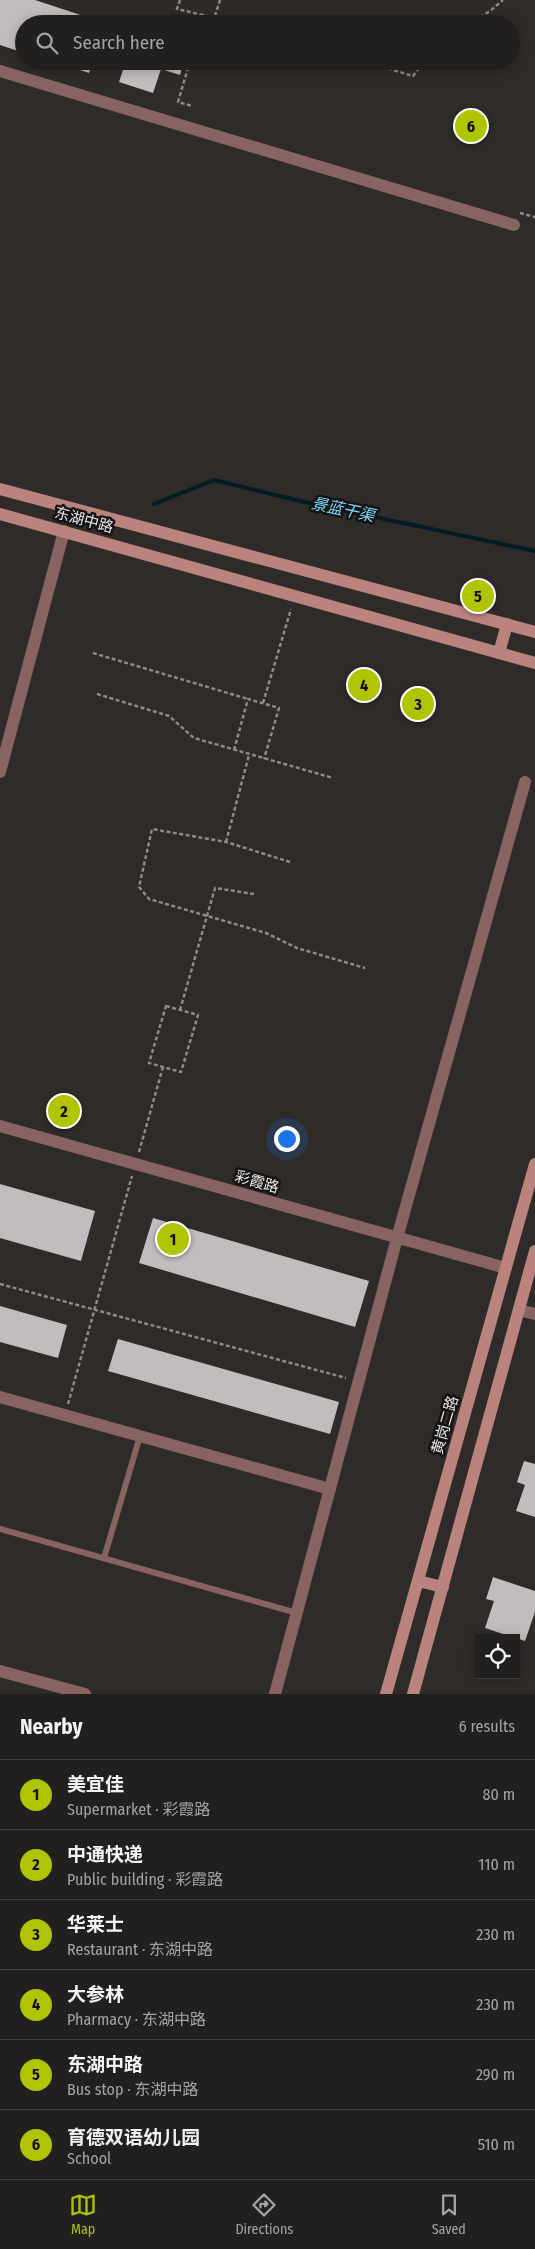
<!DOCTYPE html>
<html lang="en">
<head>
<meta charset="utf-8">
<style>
  :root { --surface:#22201f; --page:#2e2d2c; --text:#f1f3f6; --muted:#a2a3a4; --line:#3f3e3d; --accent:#b0c502 }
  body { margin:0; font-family:"Fira Sans Condensed","Noto Sans SC",sans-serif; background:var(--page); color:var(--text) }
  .controls { position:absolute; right:15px; bottom:15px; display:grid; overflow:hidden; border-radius:0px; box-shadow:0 2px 12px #0003 }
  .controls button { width:45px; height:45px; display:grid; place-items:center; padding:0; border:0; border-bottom:1px solid var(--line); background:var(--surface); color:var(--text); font:25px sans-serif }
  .you { position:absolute; left:286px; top:1138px; width:18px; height:18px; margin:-12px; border:4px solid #fff; border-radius:50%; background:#1a73e8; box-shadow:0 0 0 8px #1a73e833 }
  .badge { display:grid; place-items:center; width:32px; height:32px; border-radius:50%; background:var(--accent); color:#111; font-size:16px; font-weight:700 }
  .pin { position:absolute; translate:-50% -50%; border:2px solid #fff; box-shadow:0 1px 5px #0006 }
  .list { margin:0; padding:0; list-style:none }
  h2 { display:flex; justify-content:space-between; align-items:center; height:65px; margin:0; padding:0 20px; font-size:21px }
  h2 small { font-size:16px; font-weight:400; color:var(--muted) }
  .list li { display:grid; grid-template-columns:32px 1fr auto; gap:15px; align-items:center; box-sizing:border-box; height:70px; padding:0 20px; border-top:1px solid var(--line) }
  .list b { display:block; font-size:19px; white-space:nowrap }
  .list p { margin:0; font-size:16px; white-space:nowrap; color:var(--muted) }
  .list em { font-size:16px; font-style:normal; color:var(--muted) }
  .icon { flex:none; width:28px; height:28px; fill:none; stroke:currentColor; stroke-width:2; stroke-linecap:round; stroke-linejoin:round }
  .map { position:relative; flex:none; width:535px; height:1694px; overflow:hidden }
  .search { position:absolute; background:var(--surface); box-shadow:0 2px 12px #0003; left:15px; right:15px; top:15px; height:55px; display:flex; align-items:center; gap:12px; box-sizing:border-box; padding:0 18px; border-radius:28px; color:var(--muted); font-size:19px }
  .sheet { height:485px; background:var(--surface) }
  nav { display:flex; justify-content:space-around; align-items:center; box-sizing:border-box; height:70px; border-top:1px solid var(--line); background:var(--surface); font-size:14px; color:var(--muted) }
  nav a { display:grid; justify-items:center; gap:2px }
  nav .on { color:var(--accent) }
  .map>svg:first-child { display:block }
</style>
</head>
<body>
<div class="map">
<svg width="535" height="1694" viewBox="0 0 535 1694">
  <rect width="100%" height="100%" fill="#2e2b29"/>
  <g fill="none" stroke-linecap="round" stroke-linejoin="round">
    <polyline stroke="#001c25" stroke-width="4" points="154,504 214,480 300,501 535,551"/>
  </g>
  <g fill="#c0bcbf">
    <polygon points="0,0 35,0 108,24 24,24 24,53 0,45"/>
    <polygon points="54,61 93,61 89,73"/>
    <polygon points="126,61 184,61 180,75 161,69 153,93 119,82"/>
    <polygon points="0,1184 95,1211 81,1261 0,1238"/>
    <polygon points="153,1218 369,1281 355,1327 139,1263"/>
    <polygon points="0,1306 67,1325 58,1358 0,1342"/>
    <polygon points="118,1339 339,1402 330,1434 108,1371"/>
    <polygon points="524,1461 535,1464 535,1517 516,1511 525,1485 517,1482"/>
    <polygon points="493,1577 535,1591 535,1612 525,1641 485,1628 494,1601 486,1599"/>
  </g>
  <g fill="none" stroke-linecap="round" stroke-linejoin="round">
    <g stroke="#8d8a89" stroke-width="2.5" stroke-dasharray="4 2.5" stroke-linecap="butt">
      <polyline points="180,0 177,9 203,15"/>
      <polyline points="215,16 220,0"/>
      <polyline points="200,24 203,15 240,24"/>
      <polyline points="469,24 490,11 503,0"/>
      <polyline points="190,61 178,102 192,106"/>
      <polyline points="363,61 413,76 424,61"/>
      <polyline points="520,213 535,217"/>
      <polyline points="93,653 248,699"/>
      <polyline points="97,694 169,716 194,738 333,778"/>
      <polyline points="263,703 291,609"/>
      <polyline points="234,750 248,699 279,708 264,759"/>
      <polyline points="226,842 249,755"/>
      <polyline points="290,862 226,842 152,829 139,887 149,899 266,933 297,948 365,968"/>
      <polygon points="166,1006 198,1015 181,1072 149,1063"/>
      <polyline points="180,1010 215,888 254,894"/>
      <polyline points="139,1152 163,1067"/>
      <polyline points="0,1284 346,1378"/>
      <polyline points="68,1404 132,1176"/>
    </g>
    <g stroke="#876461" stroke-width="6">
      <polyline points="0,1529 297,1613"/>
      <polyline points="104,1558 140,1436"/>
    </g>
    <g stroke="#876461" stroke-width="12">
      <polyline points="0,71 514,225"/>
      <polyline points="0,772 64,531"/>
      <polyline points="0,1126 506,1268"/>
      <polyline points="519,1310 535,1314"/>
      <polyline points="0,1397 330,1489"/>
      <polyline points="0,1671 85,1694"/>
      <polyline points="275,1694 397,1238 525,782"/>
    </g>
    <g stroke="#bb837e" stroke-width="12">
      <polyline points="0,489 535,632"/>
      <polyline points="0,514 535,663"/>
      <polyline points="499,653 507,624"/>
      <polyline points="418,1581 443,1587"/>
      <polyline points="386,1694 535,1164"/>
      <polyline points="413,1694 535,1251"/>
    </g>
  </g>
  <g text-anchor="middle" stroke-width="5" stroke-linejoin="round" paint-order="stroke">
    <g font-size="15" fill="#eceae9" stroke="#151313">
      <text transform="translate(84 520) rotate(15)" y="5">东湖中路</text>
      <text transform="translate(257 1182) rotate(16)" y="5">彩霞路</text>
      <text transform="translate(445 1425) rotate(-74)" y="5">黄岗二路</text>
    </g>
    <g font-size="16" font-style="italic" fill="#76dcfe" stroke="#151313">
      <text transform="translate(343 509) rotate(12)" y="6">景蓝干渠</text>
    </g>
  </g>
</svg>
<div class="controls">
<button><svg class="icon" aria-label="locate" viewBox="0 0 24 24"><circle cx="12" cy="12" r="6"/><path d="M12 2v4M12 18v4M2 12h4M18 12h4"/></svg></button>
</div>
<div class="you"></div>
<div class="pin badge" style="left:173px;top:1239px">1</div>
<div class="pin badge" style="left:64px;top:1111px">2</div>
<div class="pin badge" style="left:418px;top:704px">3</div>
<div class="pin badge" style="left:364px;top:685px">4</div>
<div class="pin badge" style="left:478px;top:596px">5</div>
<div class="pin badge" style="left:471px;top:126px">6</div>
<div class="search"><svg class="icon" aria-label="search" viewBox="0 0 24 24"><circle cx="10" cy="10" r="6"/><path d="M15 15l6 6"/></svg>Search here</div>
</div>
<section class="sheet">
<h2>Nearby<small>6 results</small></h2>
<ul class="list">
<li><span class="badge">1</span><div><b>美宜佳</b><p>Supermarket · 彩霞路</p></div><em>80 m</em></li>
<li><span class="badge">2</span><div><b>中通快递</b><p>Public building · 彩霞路</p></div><em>110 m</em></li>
<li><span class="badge">3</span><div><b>华莱士</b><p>Restaurant · 东湖中路</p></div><em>230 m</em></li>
<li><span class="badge">4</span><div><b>大参林</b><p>Pharmacy · 东湖中路</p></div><em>230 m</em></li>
<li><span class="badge">5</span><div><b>东湖中路</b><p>Bus stop · 东湖中路</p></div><em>290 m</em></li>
<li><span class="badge">6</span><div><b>育德双语幼儿园</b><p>School</p></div><em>510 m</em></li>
</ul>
</section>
<nav>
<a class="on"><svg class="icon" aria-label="map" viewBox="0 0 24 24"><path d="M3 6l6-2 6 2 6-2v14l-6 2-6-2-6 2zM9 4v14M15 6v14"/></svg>Map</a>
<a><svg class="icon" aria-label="directions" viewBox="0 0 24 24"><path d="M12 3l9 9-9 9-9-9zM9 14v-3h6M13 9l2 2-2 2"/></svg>Directions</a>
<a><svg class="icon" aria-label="saved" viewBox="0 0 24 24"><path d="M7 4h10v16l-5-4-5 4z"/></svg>Saved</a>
</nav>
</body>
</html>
